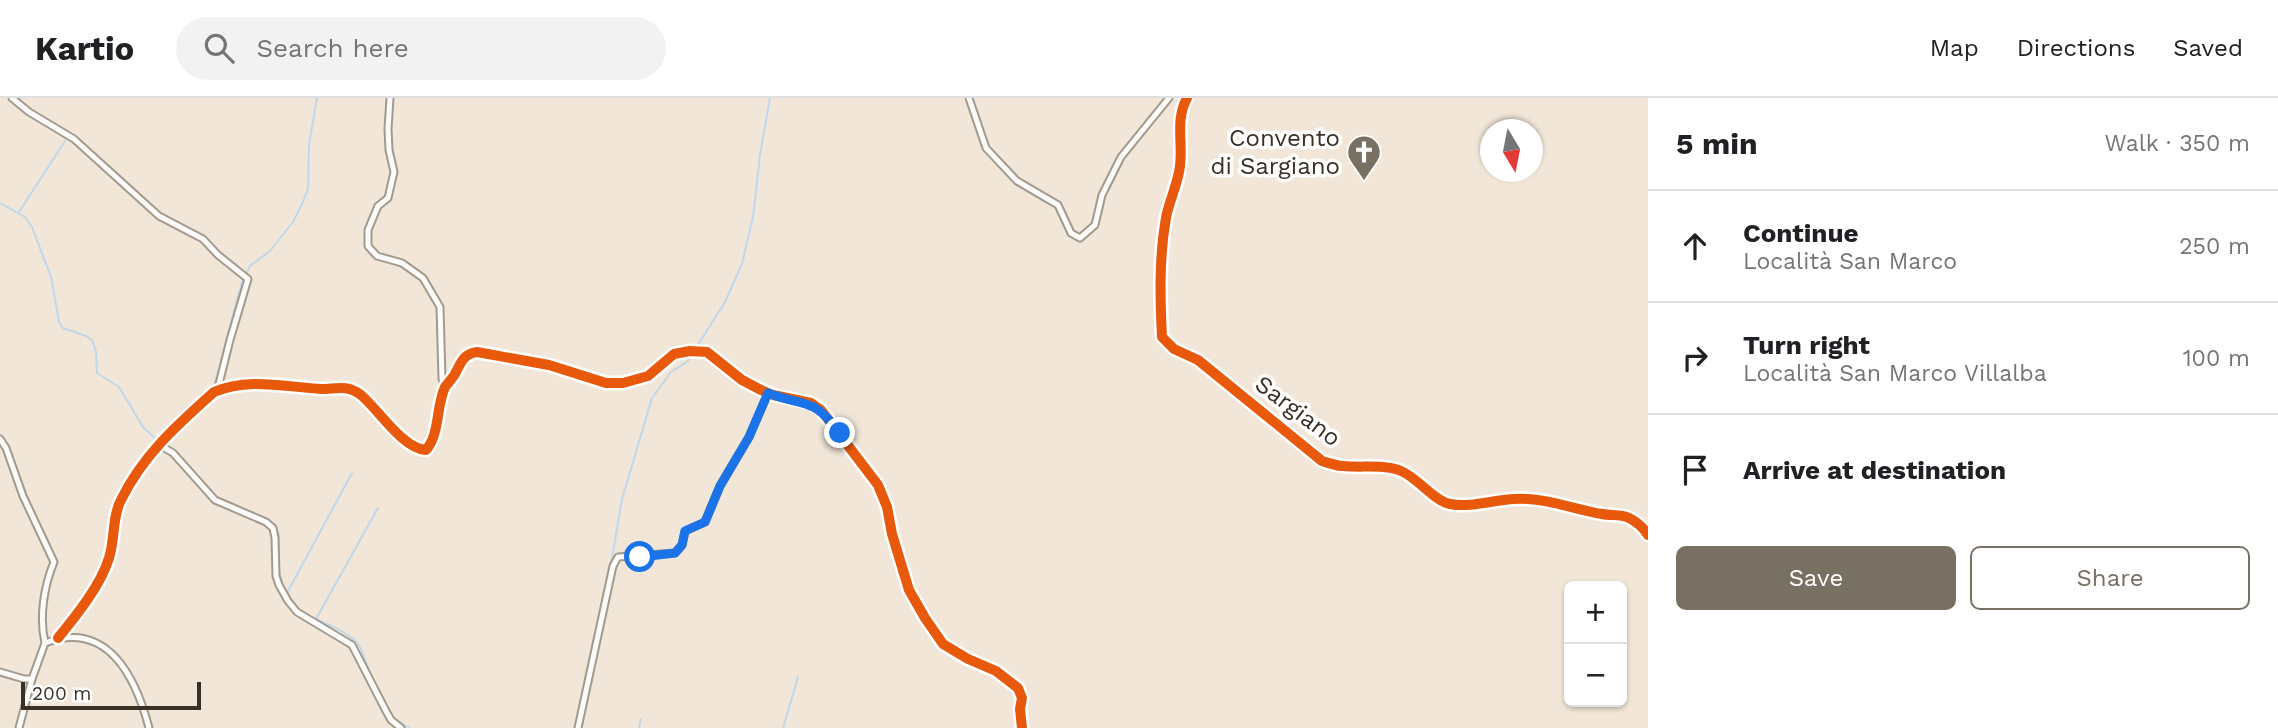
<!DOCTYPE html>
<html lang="en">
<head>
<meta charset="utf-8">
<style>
  :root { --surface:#fff; --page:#f2f2f2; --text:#202124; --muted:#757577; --line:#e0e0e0; --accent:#797064 }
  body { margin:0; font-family:"Work Sans",sans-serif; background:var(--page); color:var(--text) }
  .controls { position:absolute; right:21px; bottom:21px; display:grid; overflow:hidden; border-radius:10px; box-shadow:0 2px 5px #0004 }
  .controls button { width:63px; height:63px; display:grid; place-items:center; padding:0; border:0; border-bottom:2px solid var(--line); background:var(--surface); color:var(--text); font:35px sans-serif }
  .compass { position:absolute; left:1480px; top:21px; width:63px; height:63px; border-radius:50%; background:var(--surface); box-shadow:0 2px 5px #0004; rotate:170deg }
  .scale { position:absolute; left:21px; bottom:18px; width:180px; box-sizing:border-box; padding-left:7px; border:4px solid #393126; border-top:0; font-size:19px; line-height:24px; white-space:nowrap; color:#393126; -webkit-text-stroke:5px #fff; paint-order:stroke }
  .stop { position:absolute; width:21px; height:21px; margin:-16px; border:5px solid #1a73e8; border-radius:50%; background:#fff }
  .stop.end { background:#1a73e8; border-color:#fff; box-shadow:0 2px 7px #0008 }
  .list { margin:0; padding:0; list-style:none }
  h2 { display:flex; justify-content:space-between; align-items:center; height:91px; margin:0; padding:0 28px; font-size:30px }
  h2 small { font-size:23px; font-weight:400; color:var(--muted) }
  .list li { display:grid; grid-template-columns:46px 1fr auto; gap:21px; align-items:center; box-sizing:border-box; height:112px; padding:0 28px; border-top:2px solid var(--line) }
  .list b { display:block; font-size:26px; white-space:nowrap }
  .list p { margin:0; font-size:23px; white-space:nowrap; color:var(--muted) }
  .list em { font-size:23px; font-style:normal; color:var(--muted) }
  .actions { display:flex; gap:14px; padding:21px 28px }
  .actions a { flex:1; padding:16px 0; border:2px solid var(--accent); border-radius:10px; text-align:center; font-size:24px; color:var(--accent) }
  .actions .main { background:var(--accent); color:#fff }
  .icon { flex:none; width:38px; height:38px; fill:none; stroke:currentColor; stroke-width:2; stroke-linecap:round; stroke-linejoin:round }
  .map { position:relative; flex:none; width:1648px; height:630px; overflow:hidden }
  header { display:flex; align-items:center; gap:42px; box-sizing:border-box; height:98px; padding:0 35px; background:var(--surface); border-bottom:2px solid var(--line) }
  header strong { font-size:33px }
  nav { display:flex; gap:38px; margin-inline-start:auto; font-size:24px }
  .search { width:490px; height:63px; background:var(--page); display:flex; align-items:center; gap:18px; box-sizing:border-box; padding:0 24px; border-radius:38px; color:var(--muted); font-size:26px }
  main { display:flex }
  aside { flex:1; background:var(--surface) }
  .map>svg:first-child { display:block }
</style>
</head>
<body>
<header>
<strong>Kartio</strong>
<div class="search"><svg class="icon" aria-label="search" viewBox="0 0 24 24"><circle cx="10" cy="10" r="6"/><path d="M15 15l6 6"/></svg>Search here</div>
<nav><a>Map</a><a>Directions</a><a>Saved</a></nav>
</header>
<main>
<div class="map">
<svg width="1648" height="630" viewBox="0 0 1648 630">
  <rect width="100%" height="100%" fill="#f1e6d7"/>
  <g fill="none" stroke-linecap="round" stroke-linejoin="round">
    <g stroke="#c1d8eb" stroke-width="2">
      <polyline points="0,105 25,119 32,129 51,179 59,224 63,230 86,238 92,242 96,254 97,275 119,289 143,329 158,343"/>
      <polyline points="19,114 65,43"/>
      <polyline points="696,250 725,204 742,166 753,119 760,57 770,0"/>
      <polyline points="214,289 241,187 250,168 270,153 293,124 303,104 308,91 309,46 317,0"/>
      <polyline points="209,301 218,297"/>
      <polyline points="275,429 279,436 278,464"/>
      <polyline points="611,466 622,401 652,300 671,274 688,263 693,255"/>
      <polyline points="278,470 284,491"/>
      <polyline points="287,495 352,375"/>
      <path d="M311,519C326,526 351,534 360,549C365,559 368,571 373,581"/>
      <polyline points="316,521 378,410"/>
      <polyline points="391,618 409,630"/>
      <polyline points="581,630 598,550"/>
      <polyline points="639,630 641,621"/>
      <polyline points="783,630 798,579"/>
    </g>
    <g stroke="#a29a8e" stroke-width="9">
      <g id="minor">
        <polyline points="12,0 29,14 74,41 159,118 203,141 218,157 248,181 230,242 219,286 220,291"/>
        <polyline points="390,0 388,31 389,52 394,74 388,100 378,108 368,132 368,148 377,158 402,165 423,180 440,209 442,281 445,289"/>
        <polyline points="969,0 986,50 1017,83 1058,107 1071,135 1080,140 1095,127 1102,97 1121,59 1169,0"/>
        <path d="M1187,0C1175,22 1183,45 1180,68C1178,86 1169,103 1166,120C1159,159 1160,200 1162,239L1174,251L1198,262L1322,363C1329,365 1336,368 1343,368C1362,370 1384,366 1401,373C1418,380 1434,403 1450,406C1470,410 1493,402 1514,401C1544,399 1573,411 1602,416C1611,418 1620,416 1629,420C1637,424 1643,429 1648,437"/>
        <path d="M0,341L6,350L23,398L54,464C44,488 39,519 45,545C108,521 136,580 149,630"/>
        <polyline points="158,346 173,355 215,402 266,424 273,430 275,440 276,478 279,487 288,503 297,514 352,547 386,613 391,622 401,630"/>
        <path d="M58,540C76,518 101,487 109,460C115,442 112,419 121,402C143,357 177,327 214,294C248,279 285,289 321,291C336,291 347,286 361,297C378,311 403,351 426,352C440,336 436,308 445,289C448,285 452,281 455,276C461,265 463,256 477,254L549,267L606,285H623L648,278L674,256L690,253L707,254L742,282L761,292L773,297L811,305L821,312L878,387L887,409L892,436L909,492L925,520L943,546L968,561L996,573L1018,590L1022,600L1020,611L1022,630"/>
        <polyline points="0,574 24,581 32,581 45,545"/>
        <polyline points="19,630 32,581"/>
        <polyline points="578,630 613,468 618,459 675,455 682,447 685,433 705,424 720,388 749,339 768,295"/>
      </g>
    </g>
    <use href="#minor" stroke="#fdfbf9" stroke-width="5"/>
    <g stroke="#fff" stroke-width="15">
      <g id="cycleway">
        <path d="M1187,0C1175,22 1183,45 1180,68C1178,86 1169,103 1166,120C1159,159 1160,200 1162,239L1174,251L1198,262L1322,363C1329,365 1336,368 1343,368C1362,370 1384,366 1401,373C1418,380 1434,403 1450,406C1470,410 1493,402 1514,401C1544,399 1573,411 1602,416C1611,418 1620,416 1629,420C1637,424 1643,429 1648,437"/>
        <path d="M58,540C76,518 101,487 109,460C115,442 112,419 121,402C143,357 177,327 214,294C248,279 285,289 321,291C336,291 347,286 361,297C378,311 403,351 426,352C440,336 436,308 445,289C448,285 452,281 455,276C461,265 463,256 477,254L549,267L606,285H623L648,278L674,256L690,253L707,254L742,282L761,292L773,297L811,305L821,312L878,387L887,409L892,436L909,492L925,520L943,546L968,561L996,573L1018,590L1022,600L1020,611L1022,630"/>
      </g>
    </g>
    <use href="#cycleway" stroke="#e8590c" stroke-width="10"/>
  </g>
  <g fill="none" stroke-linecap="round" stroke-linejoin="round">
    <path stroke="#1a73e8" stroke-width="9" d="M640,459L675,455L682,447L685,433L705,424L720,388L749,339L768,295C806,310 811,297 840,335"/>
  </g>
  <defs>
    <g id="church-pin" transform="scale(1.75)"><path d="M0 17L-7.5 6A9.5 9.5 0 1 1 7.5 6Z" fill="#797064" stroke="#fff"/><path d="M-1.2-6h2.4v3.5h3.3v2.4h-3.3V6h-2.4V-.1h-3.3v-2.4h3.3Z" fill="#fff"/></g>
  </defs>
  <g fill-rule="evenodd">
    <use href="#church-pin" x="1364" y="54"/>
  </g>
  <g text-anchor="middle" stroke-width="7" stroke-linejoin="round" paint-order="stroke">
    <g font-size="24" fill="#393126" stroke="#fff" text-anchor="end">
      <text x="1340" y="48">Convento<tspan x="1340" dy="28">di Sargiano</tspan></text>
    </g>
    <g font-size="24" fill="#393126" stroke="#fff">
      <text transform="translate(1298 313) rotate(37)" y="8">Sargiano</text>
    </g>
  </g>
</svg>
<div class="controls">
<button>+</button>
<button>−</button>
</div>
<svg class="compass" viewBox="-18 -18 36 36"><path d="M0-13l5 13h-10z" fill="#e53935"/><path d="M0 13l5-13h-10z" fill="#757577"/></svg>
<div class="scale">200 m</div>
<div class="stop" style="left:640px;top:459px"></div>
<div class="stop end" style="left:840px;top:335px"></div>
</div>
<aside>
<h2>5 min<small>Walk · 350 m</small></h2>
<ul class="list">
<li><svg class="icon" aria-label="ahead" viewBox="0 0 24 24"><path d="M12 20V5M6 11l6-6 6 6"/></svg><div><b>Continue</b><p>Località San Marco</p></div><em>250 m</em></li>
<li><svg class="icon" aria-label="right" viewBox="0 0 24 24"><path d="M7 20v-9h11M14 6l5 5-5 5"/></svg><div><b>Turn right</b><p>Località San Marco Villalba</p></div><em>100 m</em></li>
<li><svg class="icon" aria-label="arrive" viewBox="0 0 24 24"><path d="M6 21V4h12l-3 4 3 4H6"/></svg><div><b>Arrive at destination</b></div></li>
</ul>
<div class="actions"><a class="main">Save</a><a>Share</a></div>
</aside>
</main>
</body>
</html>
